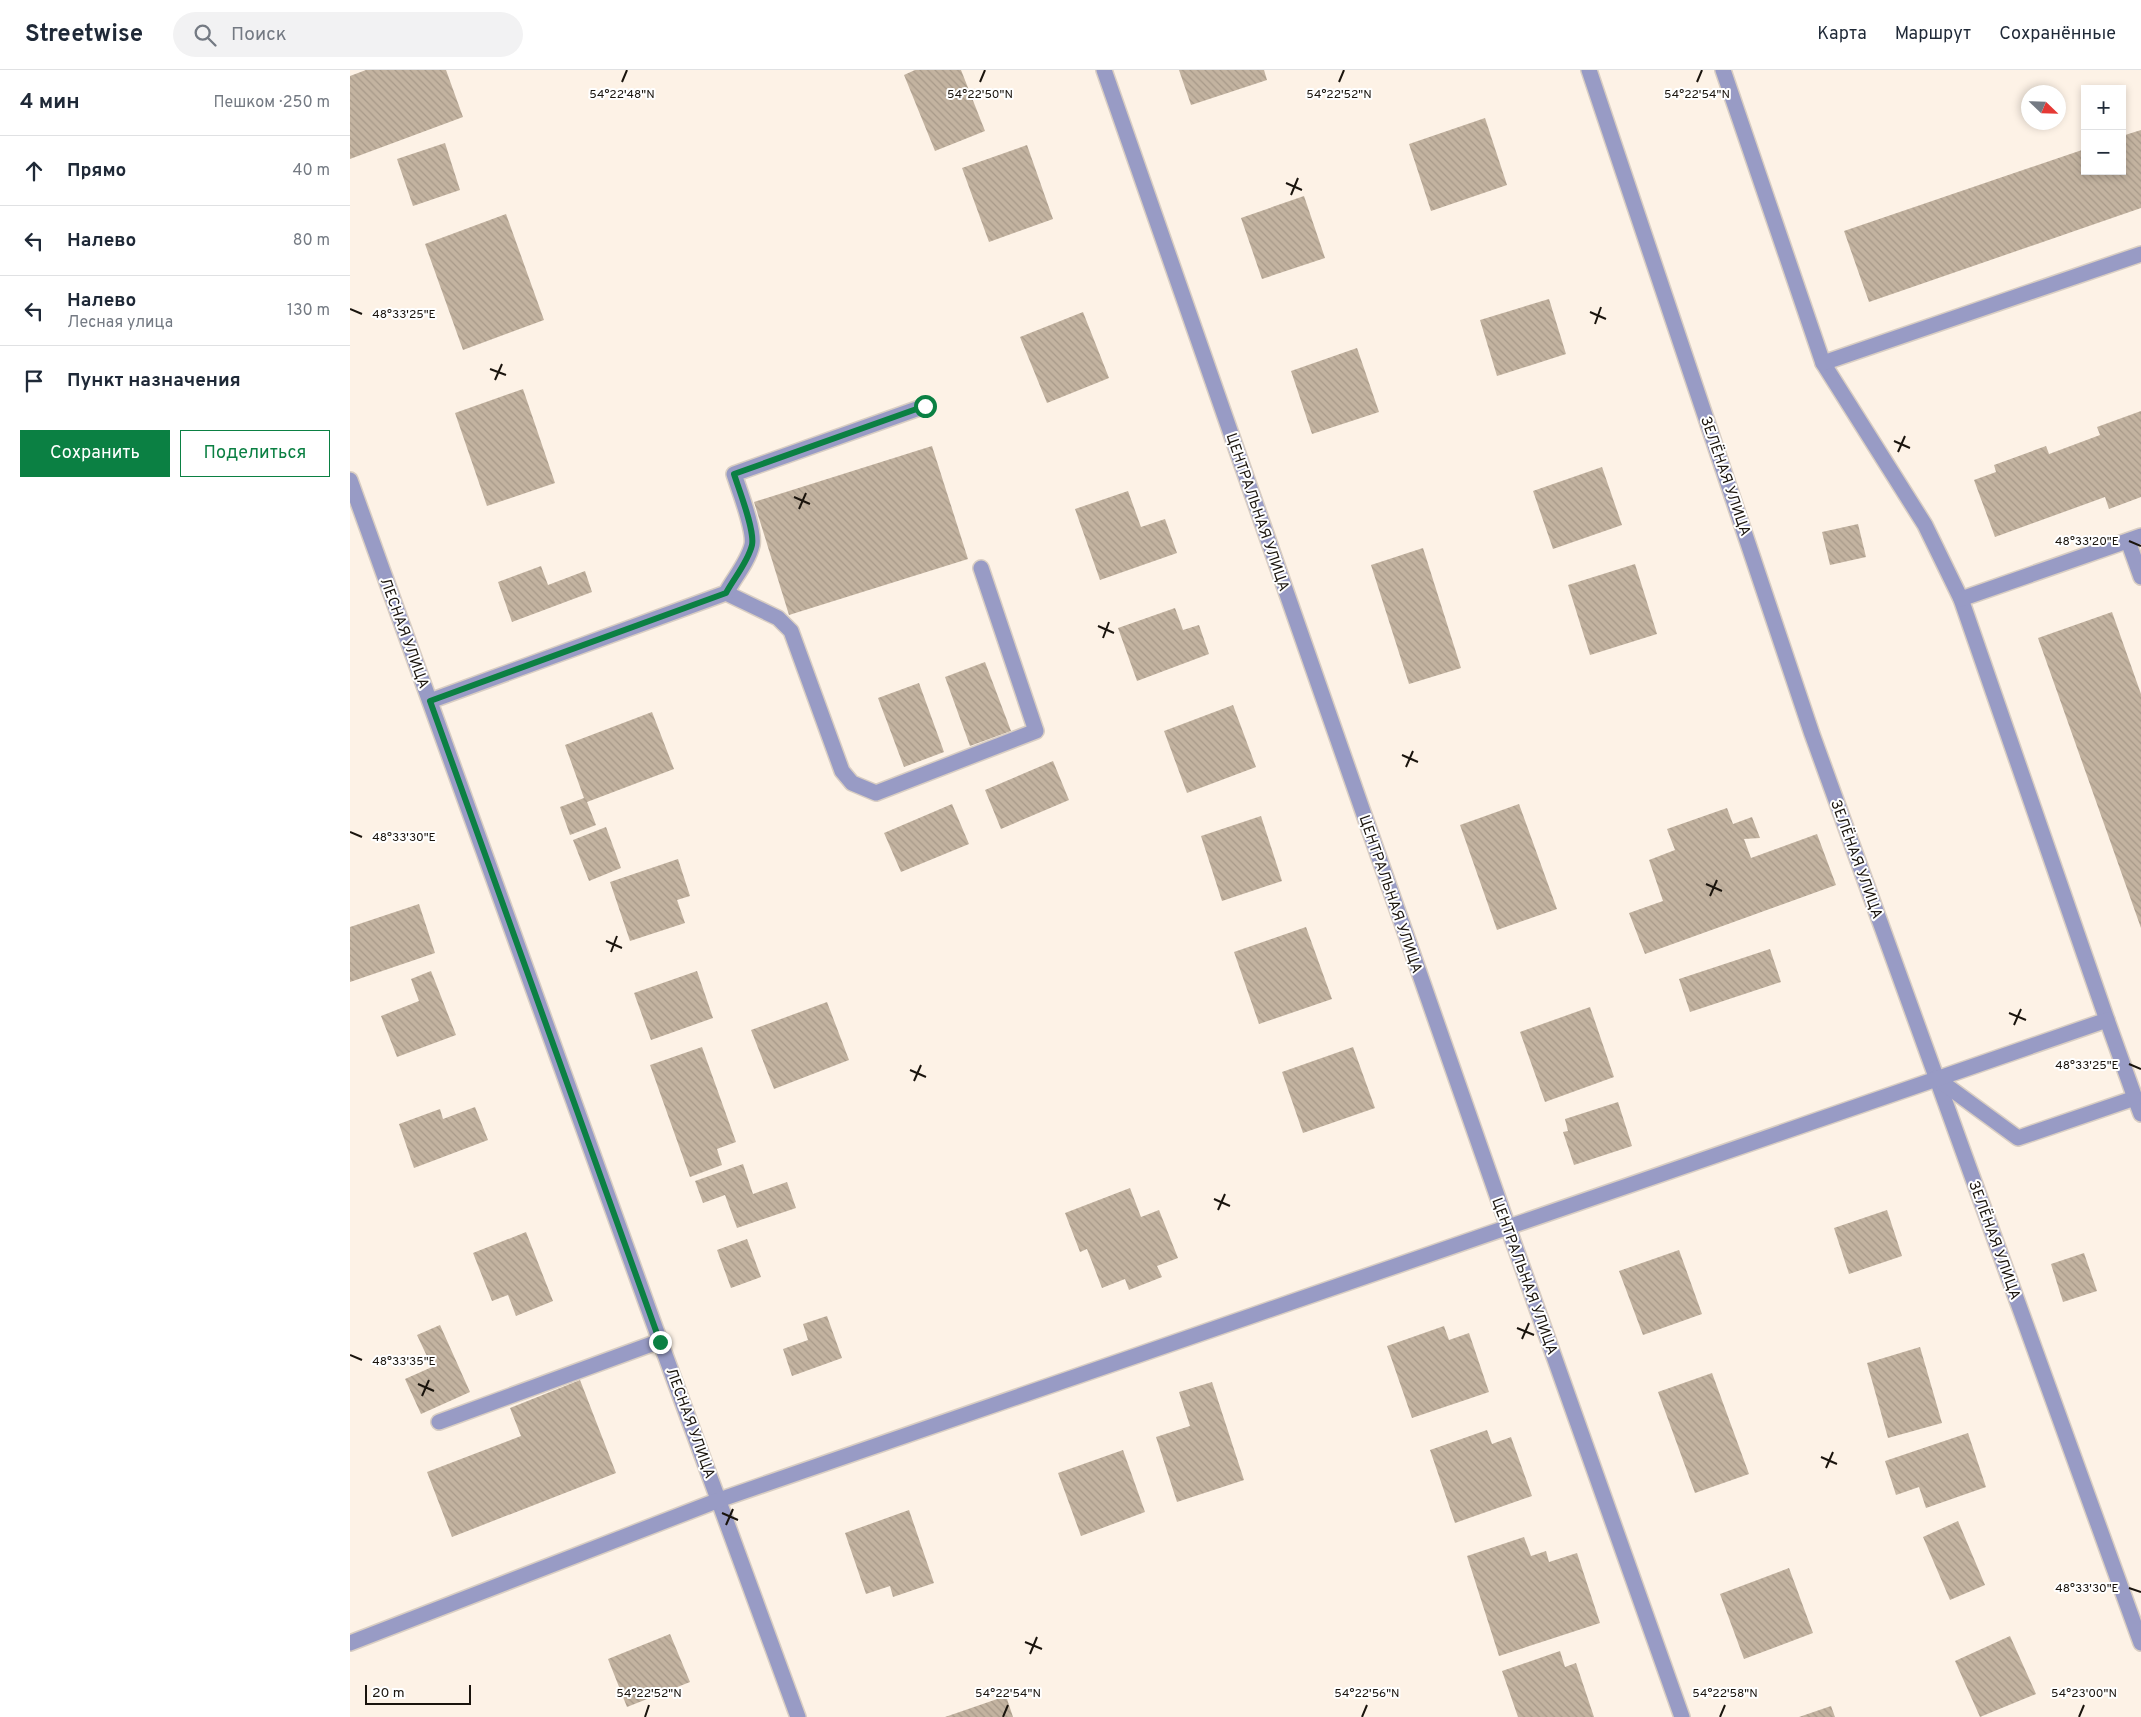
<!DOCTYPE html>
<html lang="ru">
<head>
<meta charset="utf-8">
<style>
  :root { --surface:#fff; --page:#f2f2f3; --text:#1f2937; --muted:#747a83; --line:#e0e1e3; --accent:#0b8043 }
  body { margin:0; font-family:Overpass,sans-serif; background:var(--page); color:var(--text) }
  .controls { position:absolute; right:15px; top:15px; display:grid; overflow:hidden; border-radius:0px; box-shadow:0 2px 8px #0003 }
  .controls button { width:45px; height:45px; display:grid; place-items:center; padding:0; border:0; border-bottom:1px solid var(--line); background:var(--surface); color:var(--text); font:25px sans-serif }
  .compass { position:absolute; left:1671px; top:15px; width:45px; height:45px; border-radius:50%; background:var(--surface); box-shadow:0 2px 8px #0003; rotate:113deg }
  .scale { position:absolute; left:15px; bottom:12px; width:106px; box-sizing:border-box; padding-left:5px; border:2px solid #1a140d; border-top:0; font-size:14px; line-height:18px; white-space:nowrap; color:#1a140d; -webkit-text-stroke:4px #fff; paint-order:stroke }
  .stop { position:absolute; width:15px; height:15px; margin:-11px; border:4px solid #0b8043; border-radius:50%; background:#fff }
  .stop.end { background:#0b8043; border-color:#fff; box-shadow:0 1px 5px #0008 }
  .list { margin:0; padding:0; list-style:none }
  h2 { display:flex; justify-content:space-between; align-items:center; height:65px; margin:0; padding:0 20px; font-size:21px }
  h2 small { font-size:16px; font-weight:400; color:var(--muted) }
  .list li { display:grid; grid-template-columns:32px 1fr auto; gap:15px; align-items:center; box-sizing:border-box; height:70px; padding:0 20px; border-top:1px solid var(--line) }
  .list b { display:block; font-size:19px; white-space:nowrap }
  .list p { margin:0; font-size:16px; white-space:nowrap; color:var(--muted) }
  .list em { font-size:16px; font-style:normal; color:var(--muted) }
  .actions { display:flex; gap:10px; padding:15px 20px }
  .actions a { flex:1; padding:11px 0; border:1px solid var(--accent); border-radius:0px; text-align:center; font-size:18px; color:var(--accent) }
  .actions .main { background:var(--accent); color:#fff }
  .icon { flex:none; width:28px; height:28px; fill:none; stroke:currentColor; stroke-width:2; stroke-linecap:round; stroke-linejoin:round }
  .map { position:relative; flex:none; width:1791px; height:1647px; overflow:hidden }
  header { display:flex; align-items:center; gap:30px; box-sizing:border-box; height:70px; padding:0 25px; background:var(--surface); border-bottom:1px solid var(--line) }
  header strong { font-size:24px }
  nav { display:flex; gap:28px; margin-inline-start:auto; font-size:18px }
  .search { width:350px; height:45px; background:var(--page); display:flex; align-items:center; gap:12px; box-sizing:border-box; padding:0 18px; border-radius:28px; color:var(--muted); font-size:19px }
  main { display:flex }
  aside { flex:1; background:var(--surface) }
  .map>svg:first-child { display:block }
</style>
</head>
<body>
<header>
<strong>Streetwise</strong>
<div class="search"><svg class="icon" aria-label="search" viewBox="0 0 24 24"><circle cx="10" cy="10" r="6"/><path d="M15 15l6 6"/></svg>Поиск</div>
<nav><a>Карта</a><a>Маршрут</a><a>Сохранённые</a></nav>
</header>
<main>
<aside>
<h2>4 мин<small>Пешком · 250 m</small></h2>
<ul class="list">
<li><svg class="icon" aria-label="ahead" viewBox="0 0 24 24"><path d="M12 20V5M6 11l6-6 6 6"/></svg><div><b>Прямо</b></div><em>40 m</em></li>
<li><svg class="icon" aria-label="left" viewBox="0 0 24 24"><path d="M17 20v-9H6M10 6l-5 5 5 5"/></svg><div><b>Налево</b></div><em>80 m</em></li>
<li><svg class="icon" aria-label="left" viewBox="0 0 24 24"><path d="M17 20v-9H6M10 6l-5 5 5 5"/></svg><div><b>Налево</b><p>Лесная улица</p></div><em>130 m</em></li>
<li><svg class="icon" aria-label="arrive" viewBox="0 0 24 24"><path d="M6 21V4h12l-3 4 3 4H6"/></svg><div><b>Пункт назначения</b></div></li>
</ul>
<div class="actions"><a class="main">Сохранить</a><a>Поделиться</a></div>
</aside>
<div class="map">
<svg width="1791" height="1647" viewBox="0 0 1791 1647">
  <defs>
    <pattern id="building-back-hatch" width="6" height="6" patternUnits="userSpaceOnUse" patternTransform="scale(1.25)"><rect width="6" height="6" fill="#c3b3a0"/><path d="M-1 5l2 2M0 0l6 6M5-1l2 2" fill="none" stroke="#a79989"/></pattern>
  </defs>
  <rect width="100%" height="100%" fill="#fdf2e6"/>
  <g fill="url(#building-back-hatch)">
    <polygon points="16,0 96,0 113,47 0,89 0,6"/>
    <polygon points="565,0 611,0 635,61 585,81 554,5"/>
    <polygon points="829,0 914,0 917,10 841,35"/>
    <polygon points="1135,48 1157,115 1081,141 1059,74"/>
    <polygon points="1791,60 1791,138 1519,232 1494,161 1735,79 1735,101 1772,101 1772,66"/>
    <polygon points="95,73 110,120 63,136 47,89"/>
    <polygon points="677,75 703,149 639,172 612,98"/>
    <polygon points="954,126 975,188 912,209 891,148"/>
    <polygon points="156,144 194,250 113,280 75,174"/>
    <polygon points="1199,229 1216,284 1147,306 1130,250"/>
    <polygon points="733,242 759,308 697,333 670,267"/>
    <polygon points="1007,278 1029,342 962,364 941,301"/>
    <polygon points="173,319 205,413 137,436 105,343"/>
    <polygon points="1791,341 1791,427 1759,439 1755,427 1645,467 1624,410 1646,402 1644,395 1696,376 1699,384 1750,365 1747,357"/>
    <polygon points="582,376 618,489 439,545 404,432"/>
    <polygon points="1252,397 1272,455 1203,479 1183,421"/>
    <polygon points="778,421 791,457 815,449 827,483 750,510 725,439"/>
    <polygon points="1508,454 1516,487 1480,495 1472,462"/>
    <polygon points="1073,478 1111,598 1059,614 1021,495"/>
    <polygon points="1285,494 1307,564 1240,585 1218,515"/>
    <polygon points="191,496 198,515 235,501 242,522 162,552 148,512"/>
    <polygon points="825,538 833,560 849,555 859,584 787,611 768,558"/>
    <polygon points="1762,542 1791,624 1791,858 1688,568"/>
    <polygon points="635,592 661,661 620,676 595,607"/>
    <polygon points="569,613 594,682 554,697 528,628"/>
    <polygon points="883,635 906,697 837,723 814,661"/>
    <polygon points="302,642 324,699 237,732 246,755 220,765 210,737 234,728 215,675"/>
    <polygon points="703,691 719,730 651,759 635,720"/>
    <polygon points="602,734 619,774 551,802 534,763"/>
    <polygon points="1169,734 1207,839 1147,860 1110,755"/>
    <polygon points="1377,738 1383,754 1402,747 1410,768 1394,769 1401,788 1467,764 1486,815 1295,884 1279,843 1313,831 1299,790 1325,780 1317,759"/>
    <polygon points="911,746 932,811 872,831 851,766"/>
    <polygon points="256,757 271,798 239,811 223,770"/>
    <polygon points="328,789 340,826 327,830 335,853 280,871 260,812"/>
    <polygon points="69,834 85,883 0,912 0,857"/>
    <polygon points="956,857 982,929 909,954 884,882"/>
    <polygon points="1420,879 1431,912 1340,942 1329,909"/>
    <polygon points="81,901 106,965 47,987 31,946 69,931 61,909"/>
    <polygon points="347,901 363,948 301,970 284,923"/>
    <polygon points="477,932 499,990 424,1019 401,960"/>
    <polygon points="1240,937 1264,1007 1195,1032 1170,962"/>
    <polygon points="352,977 386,1072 367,1079 372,1095 340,1107 300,995"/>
    <polygon points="1003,977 1025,1038 953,1063 932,1002"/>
    <polygon points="1268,1032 1282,1076 1224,1095 1213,1062 1218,1061 1215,1049"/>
    <polygon points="125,1037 138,1070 64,1098 49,1054 90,1039 93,1049"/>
    <polygon points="393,1094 403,1124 437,1112 446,1138 387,1158 375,1125 353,1133 345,1111"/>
    <polygon points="780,1118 791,1147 809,1140 828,1188 807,1196 812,1207 779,1220 775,1209 752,1218 737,1179 730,1182 715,1143"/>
    <polygon points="1537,1140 1552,1186 1499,1204 1484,1158"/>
    <polygon points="176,1162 203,1231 166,1246 158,1225 142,1231 123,1183"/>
    <polygon points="397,1169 411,1207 381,1218 367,1180"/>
    <polygon points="1329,1180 1352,1244 1293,1265 1269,1201"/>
    <polygon points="1734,1183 1747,1221 1713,1232 1701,1194"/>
    <polygon points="477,1246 492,1288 442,1306 433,1279 458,1270 453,1254"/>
    <polygon points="90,1255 120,1322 71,1344 55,1309 82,1297 67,1265"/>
    <polygon points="1094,1256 1099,1270 1119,1263 1139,1322 1062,1348 1037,1276"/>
    <polygon points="1570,1277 1592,1353 1538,1368 1517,1293"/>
    <polygon points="1362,1303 1399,1404 1345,1423 1308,1322"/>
    <polygon points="230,1310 266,1403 102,1467 77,1402 171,1366 160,1338"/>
    <polygon points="862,1312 894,1410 827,1432 806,1367 840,1356 829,1322"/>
    <polygon points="1137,1360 1142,1374 1161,1367 1182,1426 1105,1453 1080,1380"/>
    <polygon points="1618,1363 1636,1417 1576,1438 1569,1417 1546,1425 1535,1391"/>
    <polygon points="773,1380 795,1442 731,1466 708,1403"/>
    <polygon points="559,1440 584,1513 543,1527 540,1516 516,1524 495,1463"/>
    <polygon points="1608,1451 1635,1515 1600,1530 1573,1467"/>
    <polygon points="1174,1467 1181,1486 1196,1481 1199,1492 1227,1483 1250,1553 1149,1586 1117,1486"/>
    <polygon points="1439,1498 1463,1563 1394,1589 1370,1524"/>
    <polygon points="320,1564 340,1612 277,1637 258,1589"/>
    <polygon points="1660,1566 1686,1624 1630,1647 1605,1591"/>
    <polygon points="1210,1581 1215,1597 1226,1593 1244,1647 1168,1647 1152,1601"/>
    <polygon points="656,1626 663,1647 595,1647"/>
    <polygon points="1481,1636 1485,1647 1449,1647"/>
  </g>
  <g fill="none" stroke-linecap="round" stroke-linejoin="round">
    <g stroke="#d9cec3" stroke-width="18">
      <g id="lane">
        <polyline points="1373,0 1473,293 1575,455 1611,529 1757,950"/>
        <polyline points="1473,293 1791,184"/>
        <polyline points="1778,471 1791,507"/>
        <polyline points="376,523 428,548 441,561 492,701 502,713 526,723 686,661 631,498"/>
        <polyline points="1611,529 1791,466"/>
        <path d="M80,631L376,523C384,508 398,492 402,475C405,460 389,420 384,404L575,336"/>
        <polyline points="89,1352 310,1271"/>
      </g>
    </g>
    <g stroke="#d9cec3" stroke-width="18">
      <g id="street">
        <polyline points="754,0 1158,1157 1332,1647"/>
        <polyline points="1239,0 1462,664 1791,1573"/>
        <polyline points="0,410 310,1271 448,1647"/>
        <polyline points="1586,1008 1668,1068 1785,1028 1791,1044"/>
        <polyline points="0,1573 369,1430 1757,950 1785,1028"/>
      </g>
    </g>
    <use href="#lane" stroke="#989bc5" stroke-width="15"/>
    <use href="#street" stroke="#989bc5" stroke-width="15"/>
  </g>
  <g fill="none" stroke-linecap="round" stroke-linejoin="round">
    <path stroke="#0b8043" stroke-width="6" d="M310,1272L80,631L376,523C384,508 398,492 402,475C405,460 389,420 384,404L575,336"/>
  </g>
  <path fill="none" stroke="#1a140d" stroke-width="2" d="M272,12L277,0M630,12L635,0M989,12L994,0M1347,12L1352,0M936,113L952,120M941,125L948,108M0,239L12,244M1240,242L1256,249M1245,254L1251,237M140,299L156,305M145,310L152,294M1544,371L1560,378M1548,382L1555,366M444,427L460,434M449,439L456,423M1779,471L1791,476M748,556L764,563M753,568L759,552M1052,685L1068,692M1056,697L1063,681M0,762L12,767M1356,814L1372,821M1360,826L1367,810M256,871L272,878M261,882L267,866M1659,943L1676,950M1664,955L1671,939M1779,994L1791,999M560,1000L576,1007M564,1011L571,995M864,1129L880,1136M868,1140L875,1124M1167,1258L1184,1265M1172,1269L1179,1253M0,1285L12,1290M68,1314L84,1321M72,1326L79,1310M1471,1387L1487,1394M1476,1398L1483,1382M372,1443L388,1450M376,1455L383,1439M1779,1518L1791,1522M675,1572L692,1579M680,1584L687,1567M295,1647L299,1635M653,1647L658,1635M1012,1647L1017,1635M1370,1647L1375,1635M1729,1647L1734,1635"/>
  <g text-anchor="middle" stroke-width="4" stroke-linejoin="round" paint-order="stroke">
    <g font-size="15" fill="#1a140d" stroke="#fff">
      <text transform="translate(1376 406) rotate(71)" y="5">ЗЕЛЁНАЯ УЛИЦА</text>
      <text transform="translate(908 442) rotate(71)" y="5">ЦЕНТРАЛЬНАЯ УЛИЦА</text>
      <text transform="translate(55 563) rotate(70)" y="5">ЛЕСНАЯ УЛИЦА</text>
      <text transform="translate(1507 789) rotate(70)" y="5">ЗЕЛЁНАЯ УЛИЦА</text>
      <text transform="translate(1041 824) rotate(71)" y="5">ЦЕНТРАЛЬНАЯ УЛИЦА</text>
      <text transform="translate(1645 1170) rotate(70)" y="5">ЗЕЛЁНАЯ УЛИЦА</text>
      <text transform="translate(1175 1206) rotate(70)" y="5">ЦЕНТРАЛЬНАЯ УЛИЦА</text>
      <text transform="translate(341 1353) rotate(70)" y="5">ЛЕСНАЯ УЛИЦА</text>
    </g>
  </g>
  <g font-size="12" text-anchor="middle" fill="#1a140d" stroke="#fff" stroke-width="4" stroke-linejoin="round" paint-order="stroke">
    <text x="272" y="28">54°22'48"N</text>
    <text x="630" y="28">54°22'50"N</text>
    <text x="989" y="28">54°22'52"N</text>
    <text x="1347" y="28">54°22'54"N</text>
    <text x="54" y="248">48°33'25"E</text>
    <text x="1737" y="475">48°33'20"E</text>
    <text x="54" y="771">48°33'30"E</text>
    <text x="1737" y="999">48°33'25"E</text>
    <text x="54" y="1295">48°33'35"E</text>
    <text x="1737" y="1522">48°33'30"E</text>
    <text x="299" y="1627">54°22'52"N</text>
    <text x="658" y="1627">54°22'54"N</text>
    <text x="1017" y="1627">54°22'56"N</text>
    <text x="1375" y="1627">54°22'58"N</text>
    <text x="1734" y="1627">54°23'00"N</text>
  </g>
</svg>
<div class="controls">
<button>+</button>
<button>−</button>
</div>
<svg class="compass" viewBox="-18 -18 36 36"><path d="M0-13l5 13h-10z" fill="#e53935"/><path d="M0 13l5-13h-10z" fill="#747a83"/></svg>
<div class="scale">20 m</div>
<div class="stop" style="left:575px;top:336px"></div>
<div class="stop end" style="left:310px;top:1272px"></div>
</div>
</main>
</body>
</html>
